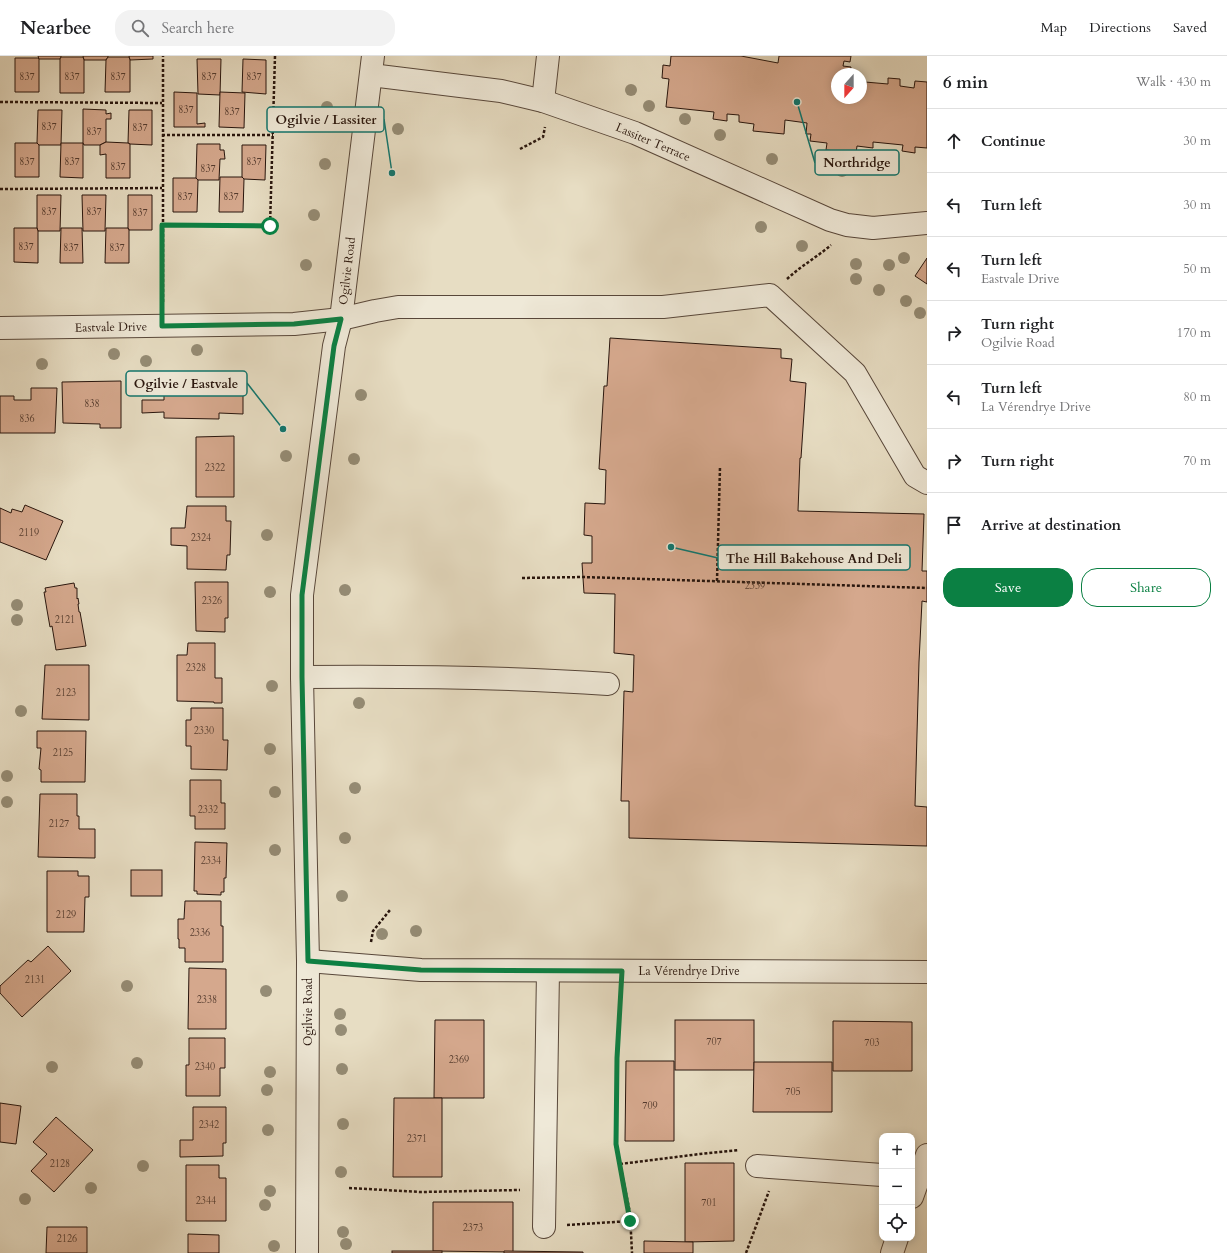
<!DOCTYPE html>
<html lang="en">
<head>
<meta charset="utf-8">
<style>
  :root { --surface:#fff; --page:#f2f2f2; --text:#202124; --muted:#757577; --line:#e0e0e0; --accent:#0b8043 }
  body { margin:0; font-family:Cardo,serif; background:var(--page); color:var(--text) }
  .controls { position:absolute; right:12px; bottom:12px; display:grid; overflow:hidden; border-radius:8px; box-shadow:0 2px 10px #0003 }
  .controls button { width:36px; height:36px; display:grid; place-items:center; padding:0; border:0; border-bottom:1px solid var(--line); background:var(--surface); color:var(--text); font:20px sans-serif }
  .compass { position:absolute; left:831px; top:12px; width:36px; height:36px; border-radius:50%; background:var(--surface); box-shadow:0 2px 10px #0003; rotate:201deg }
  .stop { position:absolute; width:12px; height:12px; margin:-9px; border:3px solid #0b8043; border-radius:50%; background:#fff }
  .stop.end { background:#0b8043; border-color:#fff; box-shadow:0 1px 4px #0008 }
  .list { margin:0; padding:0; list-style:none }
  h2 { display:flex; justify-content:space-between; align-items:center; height:52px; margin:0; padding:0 16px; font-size:17px }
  h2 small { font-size:13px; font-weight:400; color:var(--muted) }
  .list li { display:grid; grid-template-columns:26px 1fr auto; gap:12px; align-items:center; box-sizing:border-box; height:64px; padding:0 16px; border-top:1px solid var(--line) }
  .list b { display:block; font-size:15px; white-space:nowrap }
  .list p { margin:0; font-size:13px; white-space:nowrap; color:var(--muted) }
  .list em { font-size:13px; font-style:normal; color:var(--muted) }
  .actions { display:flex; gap:8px; padding:12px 16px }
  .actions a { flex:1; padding:9px 0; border:1px solid var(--accent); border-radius:16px; text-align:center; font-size:14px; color:var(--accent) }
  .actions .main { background:var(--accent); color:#fff }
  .icon { flex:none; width:22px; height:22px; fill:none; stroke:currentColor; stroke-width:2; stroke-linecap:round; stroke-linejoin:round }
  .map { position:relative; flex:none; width:927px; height:1197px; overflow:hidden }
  header { display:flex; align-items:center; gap:24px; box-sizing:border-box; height:56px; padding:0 20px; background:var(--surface); border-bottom:1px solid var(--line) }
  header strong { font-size:19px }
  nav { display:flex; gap:22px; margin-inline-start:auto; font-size:14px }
  .search { width:280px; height:36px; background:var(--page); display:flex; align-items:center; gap:10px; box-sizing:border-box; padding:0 14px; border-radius:16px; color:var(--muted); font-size:15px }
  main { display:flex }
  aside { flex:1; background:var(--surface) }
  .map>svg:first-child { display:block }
</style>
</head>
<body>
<header>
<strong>Nearbee</strong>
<div class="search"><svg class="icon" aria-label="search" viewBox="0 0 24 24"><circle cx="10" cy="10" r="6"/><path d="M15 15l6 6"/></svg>Search here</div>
<nav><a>Map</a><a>Directions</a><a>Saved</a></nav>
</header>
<main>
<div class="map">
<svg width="927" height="1197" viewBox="0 0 927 1197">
  <rect width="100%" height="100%" fill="#e7ddc3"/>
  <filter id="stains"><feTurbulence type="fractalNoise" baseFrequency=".005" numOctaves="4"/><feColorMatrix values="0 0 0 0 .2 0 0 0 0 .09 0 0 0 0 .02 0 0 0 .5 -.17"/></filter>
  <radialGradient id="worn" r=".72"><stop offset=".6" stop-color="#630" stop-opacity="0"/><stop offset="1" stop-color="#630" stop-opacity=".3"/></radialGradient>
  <g fill="#d5a88d" stroke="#28150d">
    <polygon points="38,0 61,0 61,1 60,3 39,3"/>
    <polygon points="83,0 108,0 108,1 106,4 84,4"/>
    <polygon points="129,0 153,0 153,3 130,4"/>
    <polygon points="671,0 741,0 778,7 779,0 851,0 850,6 844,5 843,10 851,11 850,18 837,18 837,42 861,42 861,27 864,27 865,26 888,28 888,22 900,23 900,30 914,32 915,25 927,26 927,92 915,91 915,97 902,95 903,89 873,86 873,92 857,90 856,97 826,94 827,87 810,85 811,78 806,78 807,67 785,64 784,78 753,75 754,68 739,66 739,59 727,58 727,65 713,63 714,56 666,51 669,23 662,22 663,9 670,10"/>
    <polygon points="61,1 83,1 84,4 84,37 60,37 60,3"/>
    <polygon points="108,1 129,1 130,4 130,36 105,36 106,4"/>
    <polygon points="15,2 38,2 39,3 39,36 15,36"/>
    <polygon points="197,3 221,3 220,39 198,38"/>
    <polygon points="243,3 266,4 266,38 242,36"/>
    <polygon points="174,36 197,37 197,68 205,67 205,71 174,71"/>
    <polygon points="220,36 245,37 244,72 219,71"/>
    <polygon points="83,53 106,54 106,58 111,57 111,63 106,63 106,86 100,89 84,89 83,87"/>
    <polygon points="38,54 62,54 61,89 39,89 37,87"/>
    <polygon points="129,54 152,54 152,89 130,88 128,87"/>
    <polygon points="106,86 128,87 130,88 130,122 106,122 106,98 100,99 100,89"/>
    <polygon points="15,87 37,87 39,89 39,121 15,121"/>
    <polygon points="61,87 83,87 83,122 60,121"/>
    <polygon points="197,88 220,88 220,94 224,94 225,103 220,103 219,124 198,124 196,122"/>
    <polygon points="242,89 266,89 265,124 244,123 242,121"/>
    <polygon points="220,121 242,121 244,123 243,156 219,156"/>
    <polygon points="173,122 196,122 198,124 197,156 173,156"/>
    <polygon points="37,139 61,139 60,175 38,175 37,172"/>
    <polygon points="82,139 106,139 105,175 83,175"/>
    <polygon points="128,139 152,139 152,174 129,174 128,172"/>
    <polygon points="14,172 37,172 38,175 38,207 14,206"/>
    <polygon points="61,172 82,172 83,207 60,207"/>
    <polygon points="106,172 128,172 129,174 129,207 105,207"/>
    <polygon points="927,202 927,228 915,220"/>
    <polygon points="610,282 781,293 781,302 792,303 790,325 806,327 801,402 800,402 798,455 924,458 922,515 927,515 927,546 922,545 919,606 915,750 927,751 927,790 629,782 629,745 621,745 624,635 633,636 634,599 614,597 615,538 584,537 582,507 592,507 592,480 584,479 585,447 605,448 606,414 599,413 604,330 607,330"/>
    <polygon points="164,321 243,321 243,358 219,357 219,363 164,362 164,356 142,357 142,344 164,344"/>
    <polygon points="121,325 121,372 100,372 100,368 63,367 62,326"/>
    <polygon points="31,332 57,332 55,377 0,377 0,340 14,340 14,344 31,344"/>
    <polygon points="234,380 234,441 196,441 196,381"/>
    <polygon points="25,449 63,465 46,504 0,486 0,452 11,457 12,453 22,456"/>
    <polygon points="187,450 226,450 226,465 231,465 230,499 227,499 226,514 187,513 187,490 171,489 171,472 185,472"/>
    <polygon points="195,526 228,526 228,562 225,562 225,576 196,575"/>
    <polygon points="74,527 75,532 77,532 77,543 78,542 79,548 78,548 79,556 80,556 86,590 56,594 52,570 50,571 47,554 44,536 46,536 45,532"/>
    <polygon points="188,587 215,587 215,622 222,622 222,647 214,647 214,646 177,645 177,599 187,599"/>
    <polygon points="45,609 89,609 89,664 42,663"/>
    <polygon points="191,652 223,652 223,684 228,684 227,714 191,713 191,690 186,690 186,664 191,664"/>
    <polygon points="37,675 86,675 85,726 41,726 41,714 39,713 41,692 37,692"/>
    <polygon points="190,724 221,724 221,747 225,747 225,773 195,773 195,760 190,760"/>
    <polygon points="40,738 77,738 77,760 79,760 79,773 95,773 95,802 38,801"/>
    <polygon points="195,786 227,787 226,822 224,822 224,836 221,836 221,839 197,838 197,835 194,835"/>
    <rect x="131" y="814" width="31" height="26"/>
    <polygon points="47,815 78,815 78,820 89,820 89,841 85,841 84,876 47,876"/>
    <polygon points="185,845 221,845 221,870 223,870 223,906 185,906 185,892 179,892 179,883 178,883 178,863 184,863"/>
    <polygon points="48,890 71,915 22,961 0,937 0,930 28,904 31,906"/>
    <polygon points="189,912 226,913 226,973 188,973"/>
    <polygon points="435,964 484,964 484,1042 434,1042"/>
    <rect x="675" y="964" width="79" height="50"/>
    <polygon points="833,965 912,966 912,1015 833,1015"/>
    <polygon points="189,982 225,982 225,1012 220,1012 220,1040 186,1040 186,1009 189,1009"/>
    <polygon points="626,1005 674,1005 674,1085 625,1085"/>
    <polygon points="754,1006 832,1006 832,1056 753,1056"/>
    <polygon points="394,1042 442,1042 442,1121 393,1121"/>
    <polygon points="0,1047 21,1050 16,1088 0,1086"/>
    <polygon points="193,1051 226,1051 226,1087 223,1087 223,1100 180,1101 180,1084 193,1084"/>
    <polygon points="56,1061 93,1094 54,1136 31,1115 47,1098 33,1086"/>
    <polygon points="685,1107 734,1107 734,1185 685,1186"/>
    <polygon points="186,1109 219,1109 219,1122 226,1122 226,1165 186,1165"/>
    <polygon points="433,1146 513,1146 513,1196 433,1195"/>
    <polygon points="47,1171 87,1171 87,1197 46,1197"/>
    <polygon points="188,1178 219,1179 219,1197 188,1197"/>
    <polygon points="644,1185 693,1186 693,1197 644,1197"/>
    <rect x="392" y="1195" width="50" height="2"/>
    <polygon points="504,1195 583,1196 583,1197 504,1197"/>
  </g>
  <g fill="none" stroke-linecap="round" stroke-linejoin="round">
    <g stroke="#58473a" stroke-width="24">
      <g id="minor">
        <polyline points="371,19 501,35 543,45 635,77 830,164 847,169 873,172 927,167"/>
        <polyline points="543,45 548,0"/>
        <polyline points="0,272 294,268 341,263 375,255 398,251 663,251 770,239 855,317 915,420 927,427"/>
        <path d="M302,621C404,620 506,621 608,628"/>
        <polyline points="308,905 421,914 927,916"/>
        <polyline points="757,1110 882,1119"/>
        <polyline points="912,1141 927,1099"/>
        <polyline points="544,1171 548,915"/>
        <polyline points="307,1197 308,905 302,621 302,539 334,290 341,263 373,0"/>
        <polyline points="892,1197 897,1182"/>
      </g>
    </g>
    <g stroke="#28150d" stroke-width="2.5" stroke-dasharray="3 2" stroke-linecap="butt">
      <polyline points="0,46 162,47"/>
      <polyline points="162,79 273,79"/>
      <polyline points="520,93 543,81 545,71"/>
      <polyline points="0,133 162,132"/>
      <polyline points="162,169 270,170 275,0"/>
      <path d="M787,223C801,210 817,201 831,189"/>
      <polyline points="163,246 163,0"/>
      <polyline points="522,522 583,521 927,532"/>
      <polyline points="717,525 720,411"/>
      <polyline points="371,886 373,875 390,854"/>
      <polyline points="621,937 617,1002 616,1088 630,1157 632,1197"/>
      <polyline points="620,1108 700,1098 739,1094"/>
      <polyline points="349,1132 421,1136 520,1134"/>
      <polyline points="567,1169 630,1165"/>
      <polyline points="746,1197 769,1135"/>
    </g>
    <use href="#minor" stroke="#efe9d8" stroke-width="22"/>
  </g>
  <g fill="#958c75">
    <circle cx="631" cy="34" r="6"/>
    <circle cx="649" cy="50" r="6"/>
    <circle cx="327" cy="51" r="6"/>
    <circle cx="685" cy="63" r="6"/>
    <circle cx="398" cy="73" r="6"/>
    <circle cx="720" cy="79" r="6"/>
    <circle cx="772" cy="103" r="6"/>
    <circle cx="325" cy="108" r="6"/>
    <circle cx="842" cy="115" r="6"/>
    <circle cx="314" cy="159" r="6"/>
    <circle cx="761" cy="171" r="6"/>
    <circle cx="802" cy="190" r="6"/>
    <circle cx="904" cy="202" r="6"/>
    <circle cx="856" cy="208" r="6"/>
    <circle cx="306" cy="209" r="6"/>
    <circle cx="889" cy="209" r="6"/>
    <circle cx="856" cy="223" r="6"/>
    <circle cx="879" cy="234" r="6"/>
    <circle cx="906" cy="245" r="6"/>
    <circle cx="920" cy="257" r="6"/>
    <circle cx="197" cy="294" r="6"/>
    <circle cx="114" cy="298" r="6"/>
    <circle cx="146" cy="305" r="6"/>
    <circle cx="42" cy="308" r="6"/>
    <circle cx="361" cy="339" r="6"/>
    <circle cx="286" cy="400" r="6"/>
    <circle cx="354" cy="403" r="6"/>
    <circle cx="267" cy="479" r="6"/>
    <circle cx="345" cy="534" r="6"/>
    <circle cx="270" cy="536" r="6"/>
    <circle cx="17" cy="549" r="6"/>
    <circle cx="17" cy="564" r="6"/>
    <circle cx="272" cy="630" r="6"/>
    <circle cx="359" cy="647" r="6"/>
    <circle cx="21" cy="655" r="6"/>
    <circle cx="270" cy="693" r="6"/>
    <circle cx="7" cy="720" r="6"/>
    <circle cx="355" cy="732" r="6"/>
    <circle cx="275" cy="736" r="6"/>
    <circle cx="7" cy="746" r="6"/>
    <circle cx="345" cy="782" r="6"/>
    <circle cx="275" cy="794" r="6"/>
    <circle cx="342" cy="840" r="6"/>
    <circle cx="416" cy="875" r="6"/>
    <circle cx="382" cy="878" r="6"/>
    <circle cx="127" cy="930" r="6"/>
    <circle cx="266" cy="935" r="6"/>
    <circle cx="340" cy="958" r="6"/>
    <circle cx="341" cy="974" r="6"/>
    <circle cx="137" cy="1007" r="6"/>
    <circle cx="52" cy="1011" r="6"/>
    <circle cx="342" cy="1013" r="6"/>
    <circle cx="270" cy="1016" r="6"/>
    <circle cx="267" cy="1034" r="6"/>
    <circle cx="343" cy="1068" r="6"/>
    <circle cx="268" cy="1074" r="6"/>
    <circle cx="143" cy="1110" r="6"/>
    <circle cx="341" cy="1116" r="6"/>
    <circle cx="91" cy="1132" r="6"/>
    <circle cx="270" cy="1135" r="6"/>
    <circle cx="25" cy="1143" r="6"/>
    <circle cx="265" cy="1149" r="6"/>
    <circle cx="343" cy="1176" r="6"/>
    <circle cx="346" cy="1188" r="6"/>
    <circle cx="274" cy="1190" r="6"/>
  </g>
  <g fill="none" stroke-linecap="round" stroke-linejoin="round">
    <polyline stroke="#0b8043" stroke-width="5" points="270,170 162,169 162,270 294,268 341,263 334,290 302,539 302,621 308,905 421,914 622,915 617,1002 616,1088 630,1165"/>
  </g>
  <g text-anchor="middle" stroke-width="3" stroke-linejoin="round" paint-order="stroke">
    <g font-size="10" fill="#533a2d">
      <text x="27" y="24">837</text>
      <text x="72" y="24">837</text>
      <text x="118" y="24">837</text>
      <text x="209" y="24">837</text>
      <text x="254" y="24">837</text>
      <text x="186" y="57">837</text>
      <text x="232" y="59">837</text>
      <text x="49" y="74">837</text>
      <text x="140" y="75">837</text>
      <text x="94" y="79">837</text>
      <text x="27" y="109">837</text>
      <text x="72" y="109">837</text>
      <text x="254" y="109">837</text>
      <text x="118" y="114">837</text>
      <text x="208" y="116">837</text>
      <text x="185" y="144">837</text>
      <text x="231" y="144">837</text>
      <text x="49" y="159">837</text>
      <text x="94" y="159">837</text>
      <text x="140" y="160">837</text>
      <text x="26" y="194">837</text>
      <text x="71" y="195">837</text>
      <text x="117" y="195">837</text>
      <text x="92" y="351">838</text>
      <text x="27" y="366">836</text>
      <text x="215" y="415">2322</text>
      <text x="29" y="480">2119</text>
      <text x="201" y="485">2324</text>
      <text x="755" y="533">2339</text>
      <text x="212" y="548">2326</text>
      <text x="65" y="567">2121</text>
      <text x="196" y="615">2328</text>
      <text x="66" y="640">2123</text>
      <text x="204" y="678">2330</text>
      <text x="63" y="700">2125</text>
      <text x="208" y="757">2332</text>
      <text x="59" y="771">2127</text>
      <text x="211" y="808">2334</text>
      <text x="66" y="862">2129</text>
      <text x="200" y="880">2336</text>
      <text x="35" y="927">2131</text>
      <text x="207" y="947">2338</text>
      <text x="714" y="989">707</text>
      <text x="872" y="990">703</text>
      <text x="459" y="1007">2369</text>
      <text x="205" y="1014">2340</text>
      <text x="793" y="1039">705</text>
      <text x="650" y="1053">709</text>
      <text x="209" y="1072">2342</text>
      <text x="417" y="1086">2371</text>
      <text x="60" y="1111">2128</text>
      <text x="206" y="1148">2344</text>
      <text x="709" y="1150">701</text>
      <text x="473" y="1175">2373</text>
      <text x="67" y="1186">2126</text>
    </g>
    <g font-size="12" fill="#28150d" stroke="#efe9d8">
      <text transform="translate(653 86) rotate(23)" y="4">Lassiter Terrace</text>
      <text transform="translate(347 215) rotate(-83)" y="4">Ogilvie Road</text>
      <text transform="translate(111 271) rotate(-1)" y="4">Eastvale Drive</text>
      <text x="689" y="919">La Vérendrye Drive</text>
      <text transform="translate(308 956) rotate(-90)" y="4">Ogilvie Road</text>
    </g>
  </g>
  <path fill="none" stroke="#0f766e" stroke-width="1.5" d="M392 117L384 63M797 46L815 107M283 373L247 327M671 491L718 502"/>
  <g fill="#0f766e" stroke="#efe9d8" stroke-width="1.5">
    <circle cx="392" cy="117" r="4"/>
    <circle cx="797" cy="46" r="4"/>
    <circle cx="283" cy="373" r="4"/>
    <circle cx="671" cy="491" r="4"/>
  </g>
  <g fill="#efe9d8" stroke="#0f766e" stroke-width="1.5">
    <rect x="267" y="51" width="117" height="25" rx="4"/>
    <rect x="815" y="94" width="84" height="25" rx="4"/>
    <rect x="126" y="315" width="121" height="25" rx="4"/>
    <rect x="718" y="489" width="192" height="25" rx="4"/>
  </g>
  <g font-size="13" text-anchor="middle" font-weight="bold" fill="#28150d">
    <text x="326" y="68">Ogilvie / Lassiter</text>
    <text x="857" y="111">Northridge</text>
    <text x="186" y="332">Ogilvie / Eastvale</text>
    <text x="814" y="507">The Hill Bakehouse And Deli</text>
  </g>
  <rect width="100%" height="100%" filter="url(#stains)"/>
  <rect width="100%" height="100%" fill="url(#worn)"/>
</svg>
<div class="controls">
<button>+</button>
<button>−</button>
<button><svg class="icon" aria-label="locate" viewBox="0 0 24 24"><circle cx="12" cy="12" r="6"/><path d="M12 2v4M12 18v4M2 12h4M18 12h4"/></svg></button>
</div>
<svg class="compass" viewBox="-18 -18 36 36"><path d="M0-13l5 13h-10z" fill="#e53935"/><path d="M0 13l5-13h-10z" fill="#757577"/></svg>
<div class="stop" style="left:270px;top:170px"></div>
<div class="stop end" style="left:630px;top:1165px"></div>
</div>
<aside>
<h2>6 min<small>Walk · 430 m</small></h2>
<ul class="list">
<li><svg class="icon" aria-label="ahead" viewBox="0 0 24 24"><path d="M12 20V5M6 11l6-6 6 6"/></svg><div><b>Continue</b></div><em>30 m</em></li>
<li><svg class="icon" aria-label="left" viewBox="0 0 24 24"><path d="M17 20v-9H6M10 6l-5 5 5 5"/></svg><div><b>Turn left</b></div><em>30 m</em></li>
<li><svg class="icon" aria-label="left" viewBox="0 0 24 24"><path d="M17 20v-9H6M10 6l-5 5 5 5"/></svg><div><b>Turn left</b><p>Eastvale Drive</p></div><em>50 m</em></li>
<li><svg class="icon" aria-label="right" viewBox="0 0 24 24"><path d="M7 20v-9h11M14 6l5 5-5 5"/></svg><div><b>Turn right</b><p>Ogilvie Road</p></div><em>170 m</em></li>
<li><svg class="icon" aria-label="left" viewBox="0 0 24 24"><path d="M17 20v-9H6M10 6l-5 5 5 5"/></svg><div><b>Turn left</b><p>La Vérendrye Drive</p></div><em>80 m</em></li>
<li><svg class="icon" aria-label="right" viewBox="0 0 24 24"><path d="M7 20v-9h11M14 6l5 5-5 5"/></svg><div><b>Turn right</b></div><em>70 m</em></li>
<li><svg class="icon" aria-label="arrive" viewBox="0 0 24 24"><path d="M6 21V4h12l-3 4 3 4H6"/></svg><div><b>Arrive at destination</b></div></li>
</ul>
<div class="actions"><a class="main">Save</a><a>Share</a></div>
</aside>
</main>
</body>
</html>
